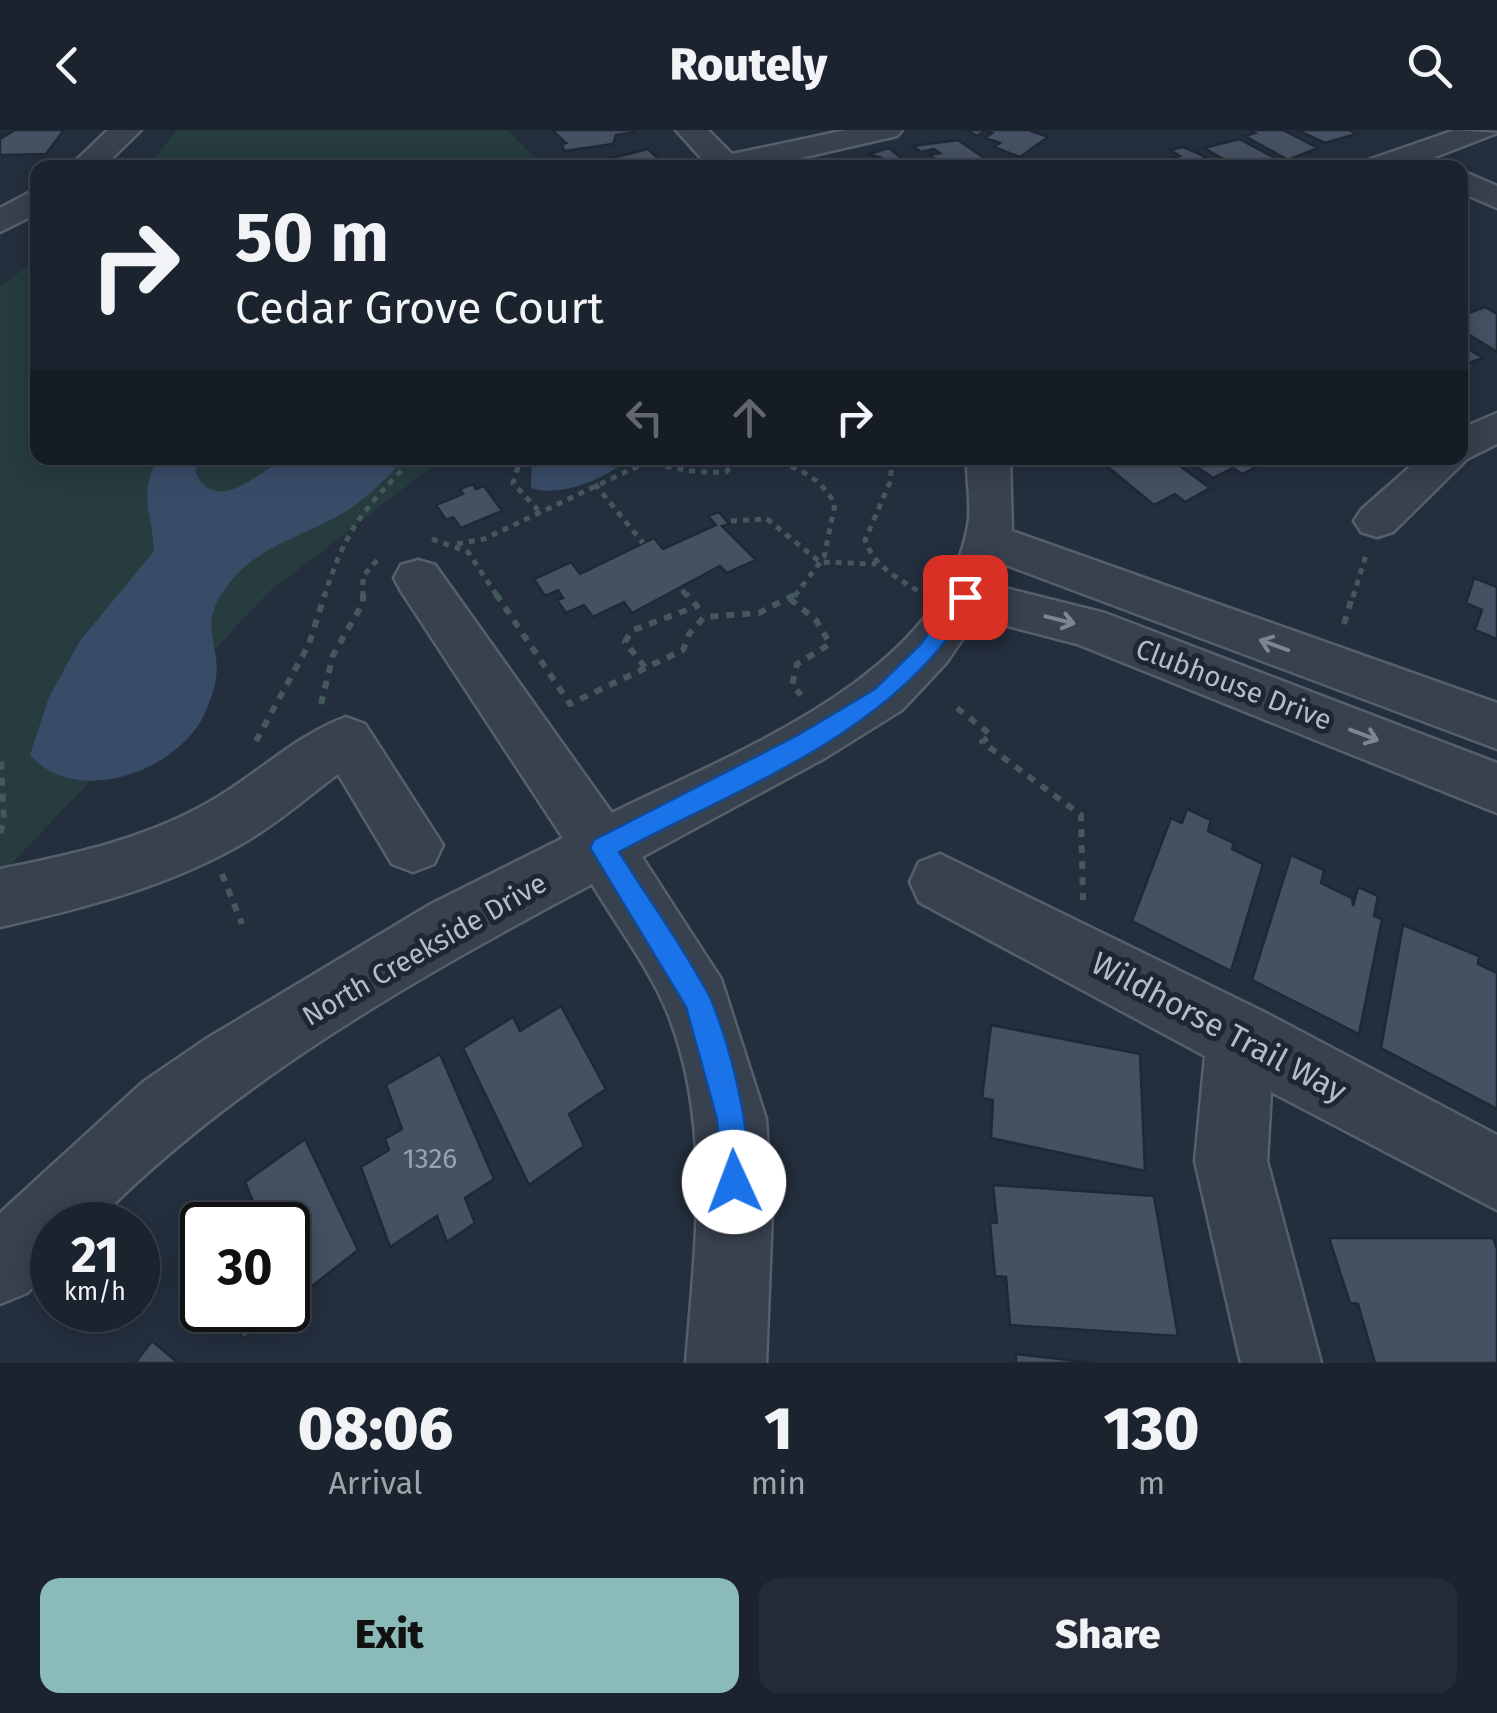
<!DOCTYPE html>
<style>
body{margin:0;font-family:"Fira Sans",sans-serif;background:#242b36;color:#f1f3f6;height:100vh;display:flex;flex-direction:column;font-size:38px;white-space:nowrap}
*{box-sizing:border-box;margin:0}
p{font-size:32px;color:#a0a4aa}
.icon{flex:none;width:55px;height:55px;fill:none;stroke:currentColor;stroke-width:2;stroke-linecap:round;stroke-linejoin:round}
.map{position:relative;height:1233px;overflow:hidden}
.side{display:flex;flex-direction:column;background:#1b232e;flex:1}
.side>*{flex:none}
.guide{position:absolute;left:30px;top:30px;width:1438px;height:305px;border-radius:20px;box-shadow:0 5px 25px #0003,0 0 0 2px #39404a;background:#1b232e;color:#f1f3f6;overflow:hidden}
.speed{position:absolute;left:30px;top:1072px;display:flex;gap:20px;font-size:50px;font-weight:700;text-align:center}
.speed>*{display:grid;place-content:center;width:130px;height:130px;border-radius:50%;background:#1b232e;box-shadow:0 5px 25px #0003,0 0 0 2px #39404a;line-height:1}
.speed small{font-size:25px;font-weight:400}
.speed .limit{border:5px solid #111;border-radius:15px;background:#fff;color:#111}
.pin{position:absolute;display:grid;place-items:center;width:85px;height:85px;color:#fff;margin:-42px;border-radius:20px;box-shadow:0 5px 15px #0006}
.me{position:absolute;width:110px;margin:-55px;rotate:358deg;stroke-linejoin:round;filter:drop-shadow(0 0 8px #0008)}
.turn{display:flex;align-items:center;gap:35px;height:210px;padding:0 40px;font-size:45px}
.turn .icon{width:130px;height:130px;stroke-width:2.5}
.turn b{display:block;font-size:70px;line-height:85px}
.lanes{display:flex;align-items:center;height:95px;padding:0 40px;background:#0003;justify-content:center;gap:50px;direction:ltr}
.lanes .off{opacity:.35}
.eta{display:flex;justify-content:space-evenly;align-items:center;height:170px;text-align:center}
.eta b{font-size:60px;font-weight:800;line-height:70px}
.cta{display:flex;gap:20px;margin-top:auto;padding:20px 40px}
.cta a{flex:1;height:115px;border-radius:20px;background:#8bbbb9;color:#111;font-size:40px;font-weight:800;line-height:115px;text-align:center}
.cta a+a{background:#242b36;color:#f1f3f6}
header{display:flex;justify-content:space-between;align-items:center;height:130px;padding:0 40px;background:#1b232e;font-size:45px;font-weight:800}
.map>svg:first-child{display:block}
.green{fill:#263c3f}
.water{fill:#394c67}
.building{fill:#455162;stroke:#1f2835;stroke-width:2.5}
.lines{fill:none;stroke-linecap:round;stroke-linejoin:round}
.minor-casing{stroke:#565f6c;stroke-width:5}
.path-far1{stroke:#44595c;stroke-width:5;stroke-dasharray:6 6;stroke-linecap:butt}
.path{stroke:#44595c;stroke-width:6;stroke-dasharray:8 8;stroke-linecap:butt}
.minor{fill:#38414e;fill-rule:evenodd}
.oneway{stroke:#7c8592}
.route{fill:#1a73e8;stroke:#114b97;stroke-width:2.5}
.labels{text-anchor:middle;stroke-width:10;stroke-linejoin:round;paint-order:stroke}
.street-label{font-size:28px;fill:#b4bcc9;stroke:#1d2633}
.near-number-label{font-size:28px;fill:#98a1af}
.near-street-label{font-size:32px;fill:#b4bcc9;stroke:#1d2633}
</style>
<header><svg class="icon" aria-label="back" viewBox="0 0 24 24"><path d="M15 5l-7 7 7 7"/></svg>Routely<svg class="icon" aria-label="search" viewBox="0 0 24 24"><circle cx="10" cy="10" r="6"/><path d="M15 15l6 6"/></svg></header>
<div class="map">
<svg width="1497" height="1233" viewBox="0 0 1497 1233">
<rect width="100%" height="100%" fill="#242f3e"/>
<!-- green -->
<path class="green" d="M177,0H507L544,37H147Z
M37,128L38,328H443L269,462L0,746V157Z"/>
<!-- water -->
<path class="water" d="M157,328H203L195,341C217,391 264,335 288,328C309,321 379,327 405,328C385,350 364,372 336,387C298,408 255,418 228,455C196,496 221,511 216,549C214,561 209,574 204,585C176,643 75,677 30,625L49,567L80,511L154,421C152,379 138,370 157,328Z
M532,328H628C608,349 558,368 531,358Z"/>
<!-- building -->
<path class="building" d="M15,0H64L46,24L0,25V9Z
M552,0H634L635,2L616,5L613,14L564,21L562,14L566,13Z
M967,0H1029L1048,7L1020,27L994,17L1000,13L985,8L992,3L985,1L977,6Z
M1249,0H1283L1318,18L1288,30L1245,6L1255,3Z
M1297,0H1349L1356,4L1325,13Z
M1239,9L1277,29L1239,38L1204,18Z
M958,10L993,34L934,38L931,35L940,33L930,25L940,23L934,19L921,22L913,16Z
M1183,17L1195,22L1225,38H1170L1161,32L1180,26L1170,20Z
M889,18L914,38H849L847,36L870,30L878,37L885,35L882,28L869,24Z
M648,19L660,30L642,38L577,37Z
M1485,177L1497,184V222L1460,199V186Z
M1460,214L1483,228L1460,236Z
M1097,328H1169L1210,358L1185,372L1175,364L1154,375Z
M1184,328H1263L1268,331L1242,344L1233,338L1213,348Z
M473,354L476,359L484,356L502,381L461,398L453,387L446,390L436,375L463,364L460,359Z
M719,382L729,394L722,396L756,430L727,443L720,436L632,483L624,472L593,487L584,475L566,483L557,470L563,468L558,460L545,466L534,449L571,432L580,444L654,408L663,419L716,395L708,386Z
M1474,448L1497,457V509L1475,500L1482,480L1466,473Z
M1187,679L1211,690L1208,701L1234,713L1232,719L1263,734L1231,841L1132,791L1171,688L1182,693Z
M1291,725L1324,740L1321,753L1352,768L1353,776L1358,757L1378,766L1374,786L1382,789L1359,904L1252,850Z
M1403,795L1479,826L1478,834L1497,843V979L1381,918Z
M561,876L606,959L569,984L584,1016L529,1055L463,918L513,887L520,901Z
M991,895L1140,924L1145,1041L991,1008L993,970L982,968Z
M440,924L494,1049L465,1068L475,1093L447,1112L437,1086L390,1117L361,1037L389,1020L385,1009L402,999L386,955Z
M305,1009L358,1120L288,1175V1095H215L252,1069L245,1052Z
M993,1055L1154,1066L1178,1206L1010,1195L1006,1147L995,1146L990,1092L997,1093Z
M1329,1108H1493L1497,1119V1233H1375L1358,1174L1350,1173Z
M232,1180H281L243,1209Z
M152,1211L178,1233H135Z
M1016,1224L1094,1233H1016Z"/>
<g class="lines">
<defs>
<path id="minor" d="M108,0H141L102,38H68Z
M676,0H708L732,24L846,0H902L897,6L757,38H710Z
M1455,0L1497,3L1407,38H1361L1365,31Z
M1460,40L1497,56V78L1460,62Z
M38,58V83L0,102V78Z
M1497,283V314L1467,329L1393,402L1377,407L1361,402L1354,391L1361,380L1420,328H1460V299Z
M967,328H1010L1012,401L1497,573V619L1001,433L993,455L1105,483L1497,633V683L1077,514L977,488L946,533L902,580L825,628L642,727L721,849L766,989L772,1083L766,1233H686C695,1117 712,997 669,886C651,840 617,796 592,754C416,848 233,951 93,1095H52V1137L27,1163L0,1174V1083L143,952L206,909L431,774L563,708L401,461L394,448L401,435L418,430L435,435L612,683C733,623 941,546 968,396C972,375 966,349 967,328Z
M346,587L365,594L443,715L434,734L413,742L392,734L338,644C307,667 278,693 245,712C170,756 84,778 0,797V739C70,725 141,710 204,675C253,649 293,606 346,587Z
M940,724L1264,882L1497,1005V1080L1271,962L1267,1031L1321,1233H1241L1195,1031L1205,926L919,772L910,752L919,732Z"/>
</defs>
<!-- minor casing -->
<use href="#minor" class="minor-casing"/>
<!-- path-far1 -->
<path class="path-far1" d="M510,328L518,337L513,353L538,380
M756,328C790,334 817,342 835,374L824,427L794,467
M891,328V350L865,410C874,436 896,447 918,461
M595,354L643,413
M731,391L767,389L820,432L876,434
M432,409L468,422L498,467
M457,414L484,409L651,330C676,341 699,343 726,342L739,328
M682,460L688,467
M324,467C347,396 363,381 413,328
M363,467V446L379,428
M1353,467L1366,425"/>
<!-- path -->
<path class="path" d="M496,464L570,574L683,520L689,504L704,487L759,483L796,464
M790,469L816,490L830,514L797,534L792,555L801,565
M1344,494L1353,464
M645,537L625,512L631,501L697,476L686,464
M321,574L333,525L363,473V464
M957,578L991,605L982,612L1081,685L1083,770
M256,611L309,514L325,464
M0,703L4,691L1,631
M222,744L242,794"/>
<!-- minor -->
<use href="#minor" class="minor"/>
</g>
<!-- one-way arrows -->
<defs><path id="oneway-shaft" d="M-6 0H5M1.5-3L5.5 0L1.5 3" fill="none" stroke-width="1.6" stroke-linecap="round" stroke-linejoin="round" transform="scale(2.5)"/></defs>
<g class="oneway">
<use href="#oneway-shaft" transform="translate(1060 490) rotate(14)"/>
<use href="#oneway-shaft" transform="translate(1274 515) rotate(-160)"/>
<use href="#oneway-shaft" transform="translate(1364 605) rotate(21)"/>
</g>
<!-- route -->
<path class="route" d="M965,459L972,461C976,473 965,483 958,494C880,608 737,659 619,722C648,768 680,812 706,860C726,895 760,1025 744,1062L734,1067L723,1062L717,989L686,877L590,718L594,710L798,605L875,559L921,514L958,461Z"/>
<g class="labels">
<!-- street labels -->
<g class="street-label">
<text transform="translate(1234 554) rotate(21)" y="10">Clubhouse Drive</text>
<text transform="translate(424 819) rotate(-30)" y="10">North Creekside Drive</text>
</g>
<!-- near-number labels -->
<g class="near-number-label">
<text x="430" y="1038">1326</text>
</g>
<!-- near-street labels -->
<g class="near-street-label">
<text transform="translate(1219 897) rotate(28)" y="11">Wildhorse Trail Way</text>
</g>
</g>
</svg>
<div class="speed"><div>21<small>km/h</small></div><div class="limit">30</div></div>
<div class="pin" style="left:965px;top:467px;background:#d93025"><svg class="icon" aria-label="arrive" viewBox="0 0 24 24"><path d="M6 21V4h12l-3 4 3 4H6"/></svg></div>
<svg class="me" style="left:734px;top:1052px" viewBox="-20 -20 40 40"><circle r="19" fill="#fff"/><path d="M0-13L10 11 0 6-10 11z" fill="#1a73e8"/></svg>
<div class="guide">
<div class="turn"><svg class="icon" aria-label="right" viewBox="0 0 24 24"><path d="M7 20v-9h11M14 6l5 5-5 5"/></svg><div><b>50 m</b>Cedar Grove Court</div></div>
<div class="lanes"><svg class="icon off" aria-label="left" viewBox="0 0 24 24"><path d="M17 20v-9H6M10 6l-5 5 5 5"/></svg><svg class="icon off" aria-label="ahead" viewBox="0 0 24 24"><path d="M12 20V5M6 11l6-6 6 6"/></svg><svg class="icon" aria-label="right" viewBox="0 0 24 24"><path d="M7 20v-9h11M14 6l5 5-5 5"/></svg></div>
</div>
</div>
<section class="side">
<div class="eta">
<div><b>08:06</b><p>Arrival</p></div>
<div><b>1</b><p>min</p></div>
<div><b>130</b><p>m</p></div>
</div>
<div class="cta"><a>Exit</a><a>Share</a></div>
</section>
